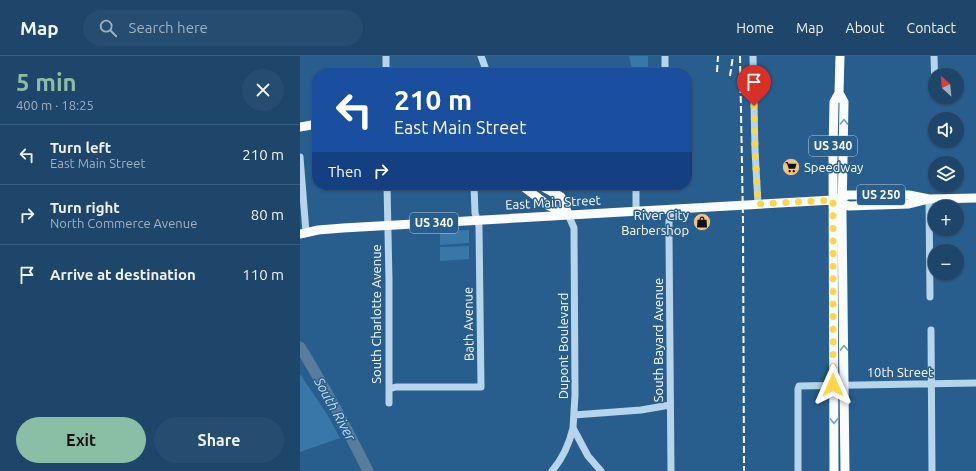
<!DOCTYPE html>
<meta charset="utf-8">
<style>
body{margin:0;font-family:Ubuntu,sans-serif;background:#254d70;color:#f1f3f6;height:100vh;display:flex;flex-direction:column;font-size:15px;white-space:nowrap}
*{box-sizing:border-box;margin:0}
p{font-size:13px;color:#a0b1c1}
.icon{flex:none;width:22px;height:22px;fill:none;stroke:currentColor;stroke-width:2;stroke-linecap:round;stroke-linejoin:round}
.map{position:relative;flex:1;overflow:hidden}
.panel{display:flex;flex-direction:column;background:#1d466a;width:300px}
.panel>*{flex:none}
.hud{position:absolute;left:12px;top:12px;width:380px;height:122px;border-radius:16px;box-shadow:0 1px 3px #0004,0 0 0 1px #3b5e7e;background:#1a4fa0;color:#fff;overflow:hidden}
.needle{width:26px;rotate:333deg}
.buttons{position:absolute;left:628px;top:12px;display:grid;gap:8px}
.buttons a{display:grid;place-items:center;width:36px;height:36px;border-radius:50%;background:#1d466a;box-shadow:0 1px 3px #0004,0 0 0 1px #3b5e7e;font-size:20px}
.pin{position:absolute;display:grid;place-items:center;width:34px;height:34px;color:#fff;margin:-41px -17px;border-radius:50% 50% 50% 0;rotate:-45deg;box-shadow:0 0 4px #0007}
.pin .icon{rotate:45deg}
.me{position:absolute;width:44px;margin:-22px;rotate:0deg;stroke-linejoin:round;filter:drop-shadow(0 0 3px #0008)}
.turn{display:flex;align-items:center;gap:14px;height:84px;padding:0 16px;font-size:18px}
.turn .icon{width:52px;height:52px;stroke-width:2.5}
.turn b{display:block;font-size:28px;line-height:34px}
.then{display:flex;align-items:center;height:38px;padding:0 16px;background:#0003;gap:8px;font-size:15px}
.round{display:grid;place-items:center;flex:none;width:42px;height:42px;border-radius:21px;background:#254d70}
.overview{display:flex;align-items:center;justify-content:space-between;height:68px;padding:0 16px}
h1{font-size:24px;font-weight:700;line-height:30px;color:#8abfa5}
.primary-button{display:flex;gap:8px;margin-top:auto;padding:8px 16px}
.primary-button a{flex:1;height:46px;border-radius:24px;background:#8abfa5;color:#111;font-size:16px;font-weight:700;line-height:46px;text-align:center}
.primary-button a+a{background:#254d70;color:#f1f3f6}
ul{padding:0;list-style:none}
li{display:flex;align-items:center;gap:12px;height:60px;padding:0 16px;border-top:1px solid #3b5e7e}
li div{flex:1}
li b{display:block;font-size:15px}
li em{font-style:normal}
header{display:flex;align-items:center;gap:24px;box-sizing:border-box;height:56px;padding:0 20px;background:#1d466a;border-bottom:1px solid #3b5e7e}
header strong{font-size:19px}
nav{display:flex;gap:22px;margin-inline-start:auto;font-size:14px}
.search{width:280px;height:36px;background:#254d70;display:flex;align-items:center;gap:10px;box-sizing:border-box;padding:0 14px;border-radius:22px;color:#a0b1c1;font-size:15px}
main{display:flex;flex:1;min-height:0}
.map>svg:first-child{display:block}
.green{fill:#3877a7}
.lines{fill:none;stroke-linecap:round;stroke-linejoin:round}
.river{stroke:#587d9c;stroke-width:11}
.minor{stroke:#b6d4ea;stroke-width:7}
.major{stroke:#fafcff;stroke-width:9}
.rail{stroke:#fff;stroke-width:2;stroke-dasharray:7 3;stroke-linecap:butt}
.oneway{stroke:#7b9dbb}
.route{stroke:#ffd54a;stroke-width:7;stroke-dasharray:0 12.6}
.labels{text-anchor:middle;stroke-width:3;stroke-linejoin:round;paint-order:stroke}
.shield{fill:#275e8d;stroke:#becfdd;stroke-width:1}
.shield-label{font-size:12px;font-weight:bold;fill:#fff}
.poi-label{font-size:13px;fill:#fff;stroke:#275e8d;text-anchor:start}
.street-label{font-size:13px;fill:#fff;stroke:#275e8d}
.water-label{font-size:14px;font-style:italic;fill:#c2ddf1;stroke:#275e8d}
</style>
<header>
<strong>Map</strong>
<div class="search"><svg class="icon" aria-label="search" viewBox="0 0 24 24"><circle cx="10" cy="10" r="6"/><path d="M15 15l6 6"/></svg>Search here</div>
<nav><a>Home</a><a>Map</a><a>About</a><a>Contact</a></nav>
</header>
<main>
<section class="panel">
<div class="overview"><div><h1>5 min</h1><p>400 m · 18:25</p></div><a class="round"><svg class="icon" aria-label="close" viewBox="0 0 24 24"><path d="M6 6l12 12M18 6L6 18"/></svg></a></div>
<ul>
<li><svg class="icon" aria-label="left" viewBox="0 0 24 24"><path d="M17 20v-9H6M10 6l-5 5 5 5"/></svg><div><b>Turn left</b><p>East Main Street</p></div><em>210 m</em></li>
<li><svg class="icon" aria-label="right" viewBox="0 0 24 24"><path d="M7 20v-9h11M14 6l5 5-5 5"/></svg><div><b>Turn right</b><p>North Commerce Avenue</p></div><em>80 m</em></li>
<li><svg class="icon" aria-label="arrive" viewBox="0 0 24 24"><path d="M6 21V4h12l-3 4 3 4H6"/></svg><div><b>Arrive at destination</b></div><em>110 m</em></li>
</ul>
<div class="primary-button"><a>Exit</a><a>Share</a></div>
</section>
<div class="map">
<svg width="676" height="415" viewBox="0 0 676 415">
<rect width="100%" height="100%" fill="#275e8d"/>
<!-- green -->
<path class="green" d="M329,0H348V13H332Z
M169,174V187L140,189V175Z
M169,190V203L140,205V191Z
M0,318L27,358L40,382L0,396Z"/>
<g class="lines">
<!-- river -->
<path class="river" d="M0,291C25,331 47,373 68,415"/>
<!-- minor -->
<path class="minor" d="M86,0V17
M181,0L185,11V17
M453,0L455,94L458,148
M634,0L635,34
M365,17V0
M0,101L6,176
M87,129L89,224V347
M629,143L630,241
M336,155V135L338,129
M268,158L274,172L275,339L273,372L288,400L301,415
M631,274L632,415
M89,333L96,331H181L179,170L175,157L174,129
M274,359L341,354L370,349
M252,415C263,402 269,389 273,372
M371,415L369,180V165L372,154
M498,415V333L499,330L676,327"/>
<!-- major -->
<path class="major" d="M539,37L544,46L542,159L545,415
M0,71L17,68
M221,129L249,150L265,157
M240,129L261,141L268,158
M538,146L549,150L609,148L629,143L676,142
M0,178L18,174L43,172L533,144L548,139H609L629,143
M534,415L533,95L534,46L539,37L540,0"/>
<!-- rail -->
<path class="rail" d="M440,0L443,166L444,415
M417,16L418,0
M430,20L433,0"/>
</g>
<!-- one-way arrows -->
<defs><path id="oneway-chevron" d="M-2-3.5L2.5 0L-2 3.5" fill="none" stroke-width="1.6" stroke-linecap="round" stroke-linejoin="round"/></defs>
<g class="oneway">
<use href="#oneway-chevron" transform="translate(544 66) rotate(-89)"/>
<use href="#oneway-chevron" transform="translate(544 292) rotate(-91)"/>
<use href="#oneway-chevron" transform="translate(534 365) rotate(89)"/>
</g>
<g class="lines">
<!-- route -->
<path class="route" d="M454,50L455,94L458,148L533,144V329"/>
</g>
<!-- icons -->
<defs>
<symbol id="supermarket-disc" viewBox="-11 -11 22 22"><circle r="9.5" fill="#f3c37c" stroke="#275e8d"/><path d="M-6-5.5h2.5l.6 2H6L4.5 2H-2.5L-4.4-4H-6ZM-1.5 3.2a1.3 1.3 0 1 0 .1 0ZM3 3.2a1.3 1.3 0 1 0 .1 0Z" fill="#111"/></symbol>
<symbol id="shop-disc" viewBox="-11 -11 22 22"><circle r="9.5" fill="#f3c37c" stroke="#275e8d"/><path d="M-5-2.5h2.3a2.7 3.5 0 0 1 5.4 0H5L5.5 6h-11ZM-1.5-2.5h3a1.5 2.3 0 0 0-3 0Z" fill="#111"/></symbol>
</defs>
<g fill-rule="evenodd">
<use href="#supermarket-disc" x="481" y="101" width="20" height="20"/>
<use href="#shop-disc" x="392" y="156" width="20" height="20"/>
</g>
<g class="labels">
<!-- shield labels -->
<g class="shield">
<rect x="509" y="80" width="48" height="20" rx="3"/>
<rect x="557" y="129" width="48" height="20" rx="3"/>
<rect x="110" y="157" width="48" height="20" rx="3"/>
</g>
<g class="shield-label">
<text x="533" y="94">US 340</text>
<text x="581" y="143">US 250</text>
<text x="134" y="171">US 340</text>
</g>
<!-- poi labels -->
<g class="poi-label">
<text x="504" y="116">Speedway</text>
<text x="389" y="164" text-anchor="end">River City<tspan x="389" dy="15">Barbershop</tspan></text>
</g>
<!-- street labels -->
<g class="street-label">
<text transform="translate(253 146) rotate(-3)" y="5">East Main Street</text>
<text transform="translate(76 258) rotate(-90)" y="5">South Charlotte Avenue</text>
<text transform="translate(168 268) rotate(-91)" y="5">Bath Avenue</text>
<text transform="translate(358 284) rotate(-90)" y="5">South Bayard Avenue</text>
<text transform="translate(263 290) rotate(-90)" y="5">Dupont Boulevard</text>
<text x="600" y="321">10th Street</text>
</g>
<!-- water labels -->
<g class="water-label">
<text transform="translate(35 353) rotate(61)" y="5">South River</text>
</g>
</g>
</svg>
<div class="buttons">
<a><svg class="needle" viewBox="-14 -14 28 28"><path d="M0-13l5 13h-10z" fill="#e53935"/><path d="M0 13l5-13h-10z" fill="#a0b1c1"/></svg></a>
<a><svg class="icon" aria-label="sound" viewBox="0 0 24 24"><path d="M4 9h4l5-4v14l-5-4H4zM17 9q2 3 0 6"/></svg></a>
<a><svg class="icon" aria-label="layers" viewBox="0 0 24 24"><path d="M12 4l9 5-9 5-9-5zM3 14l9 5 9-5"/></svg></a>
<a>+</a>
<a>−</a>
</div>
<div class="pin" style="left:454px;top:50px;background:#d93025"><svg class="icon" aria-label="arrive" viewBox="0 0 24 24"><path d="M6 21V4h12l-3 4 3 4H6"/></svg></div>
<svg class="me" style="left:533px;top:329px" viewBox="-20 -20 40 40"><path d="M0-17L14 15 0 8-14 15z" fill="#ffd54a" stroke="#fff" stroke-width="4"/></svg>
<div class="hud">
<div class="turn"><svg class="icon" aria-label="left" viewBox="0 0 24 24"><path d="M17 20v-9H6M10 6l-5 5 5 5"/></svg><div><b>210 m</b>East Main Street</div></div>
<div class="then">Then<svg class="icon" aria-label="right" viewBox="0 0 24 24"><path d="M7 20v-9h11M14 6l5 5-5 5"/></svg></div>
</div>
</div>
</main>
